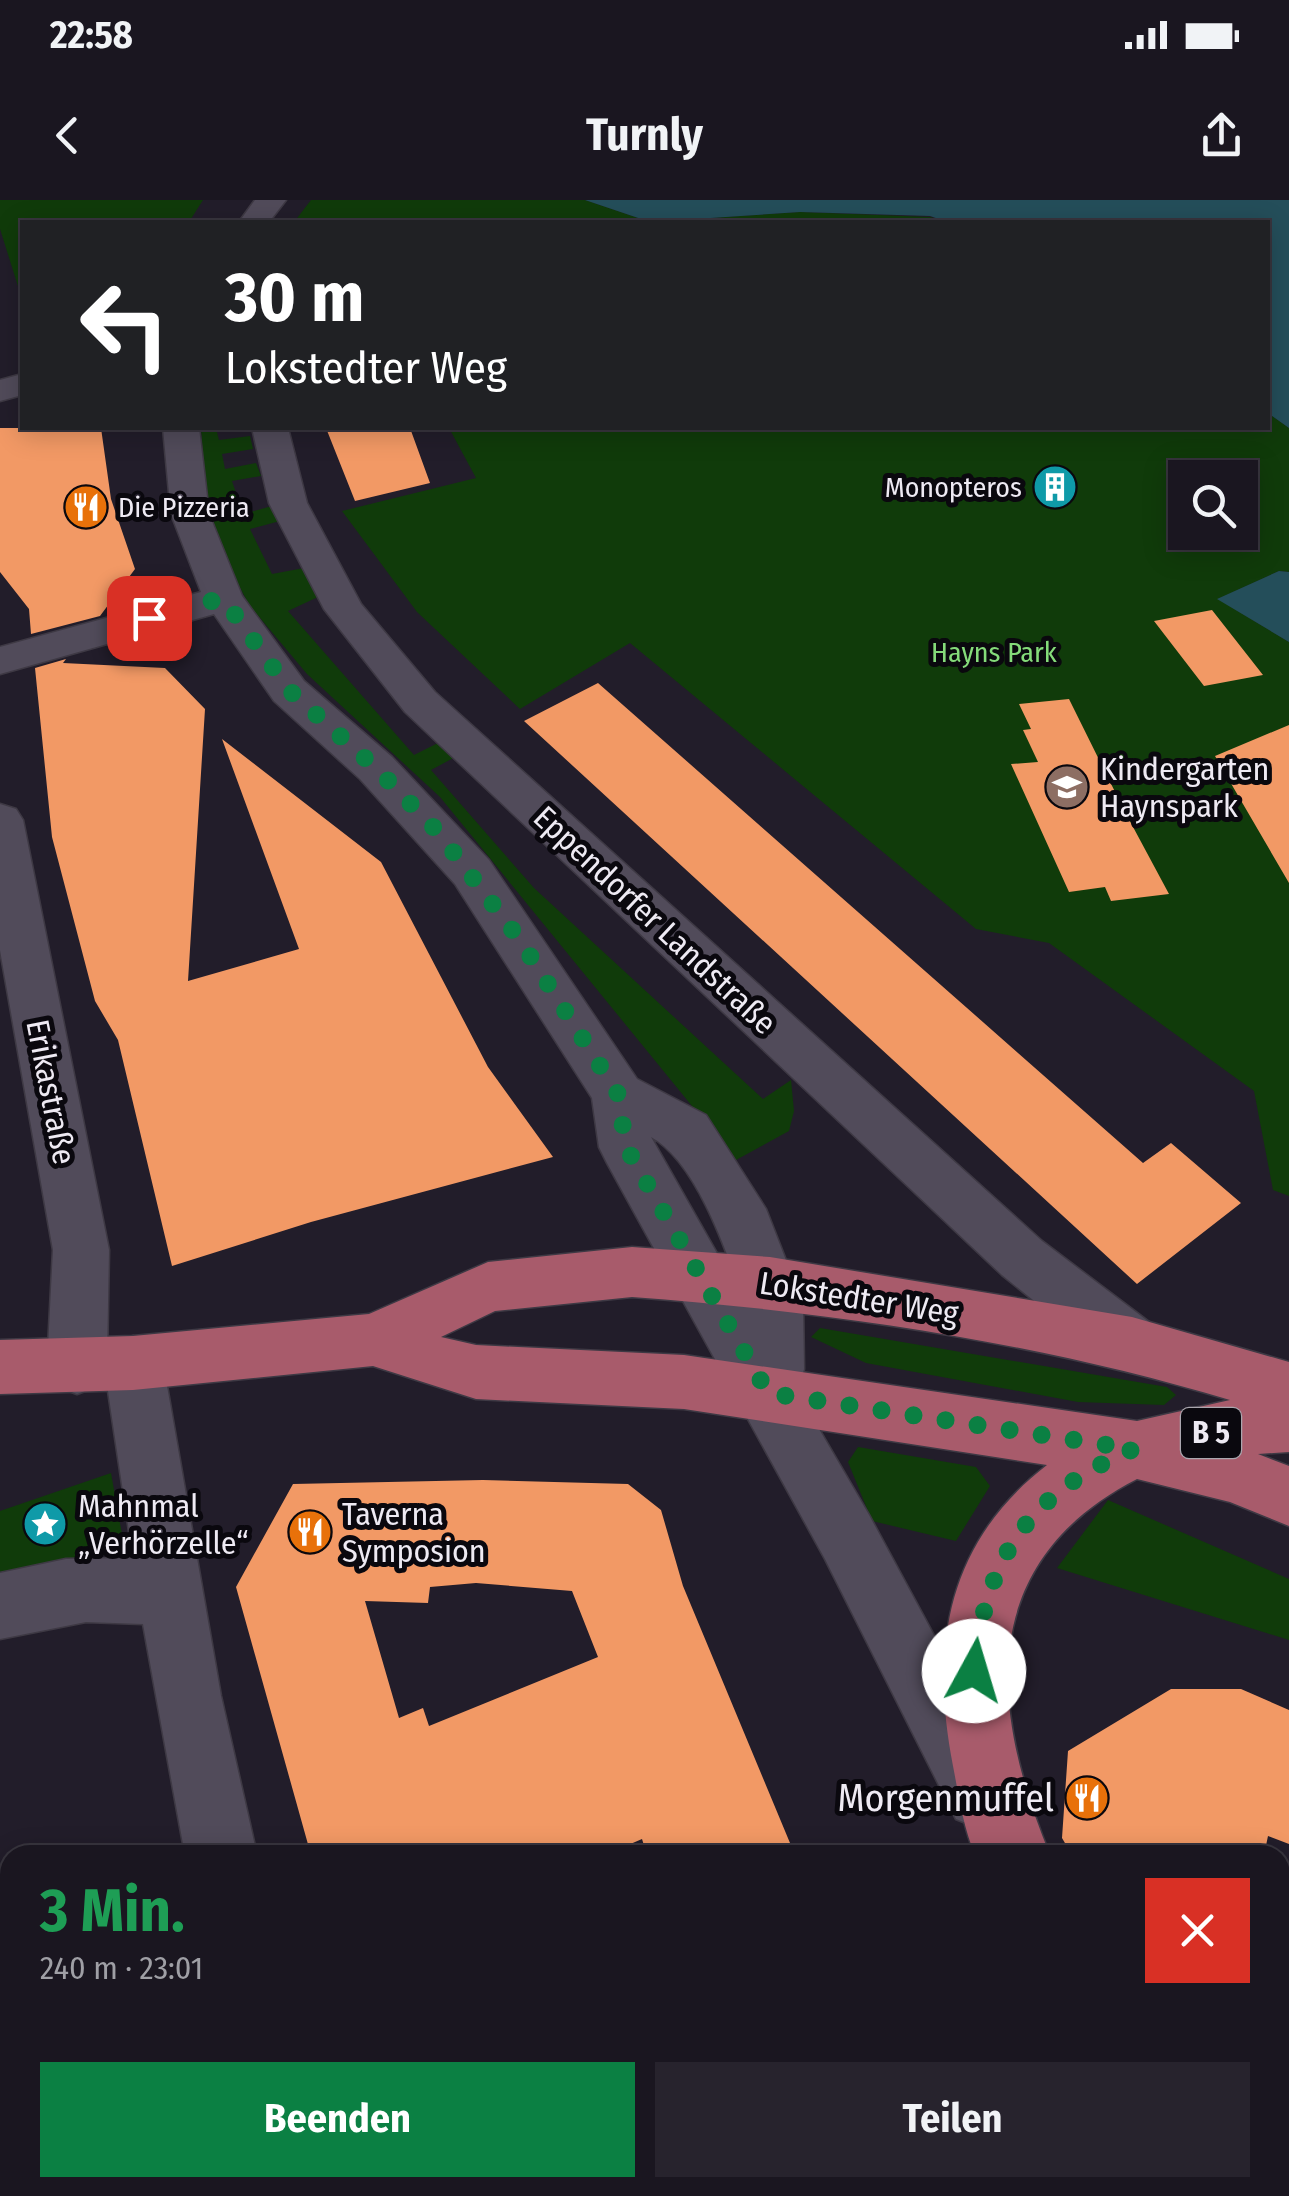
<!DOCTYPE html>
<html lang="de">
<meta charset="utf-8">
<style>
body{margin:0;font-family:"Fira Sans Condensed",sans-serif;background:#27232d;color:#f1f3f6;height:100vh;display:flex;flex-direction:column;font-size:38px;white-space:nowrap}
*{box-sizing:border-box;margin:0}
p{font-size:32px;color:#9f9fa5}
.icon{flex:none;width:55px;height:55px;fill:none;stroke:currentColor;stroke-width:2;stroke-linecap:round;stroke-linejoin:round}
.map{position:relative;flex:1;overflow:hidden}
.panel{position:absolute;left:0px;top:1645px;width:1290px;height:352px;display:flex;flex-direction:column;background:#1a1620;border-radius:30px 30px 0 0;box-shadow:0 5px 25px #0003,0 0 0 2px #38353e}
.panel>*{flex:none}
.guide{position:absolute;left:20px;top:20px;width:1250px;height:210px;border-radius:0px;box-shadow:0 5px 25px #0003,0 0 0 2px #38353e;background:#202124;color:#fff;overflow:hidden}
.fabs{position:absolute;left:1168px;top:260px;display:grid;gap:20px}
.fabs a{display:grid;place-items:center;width:90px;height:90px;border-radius:0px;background:#1a1620;box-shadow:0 5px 25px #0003,0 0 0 2px #38353e;font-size:50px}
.pin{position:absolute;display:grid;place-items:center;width:85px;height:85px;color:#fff;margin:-42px;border-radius:20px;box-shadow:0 5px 15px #0006}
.me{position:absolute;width:110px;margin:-55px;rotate:6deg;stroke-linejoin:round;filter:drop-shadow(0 0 8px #0008)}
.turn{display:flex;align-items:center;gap:35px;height:210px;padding:0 40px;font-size:45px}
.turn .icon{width:130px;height:130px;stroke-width:2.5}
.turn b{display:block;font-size:70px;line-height:85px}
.round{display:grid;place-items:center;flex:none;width:105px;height:105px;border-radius:0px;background:#27232d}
.head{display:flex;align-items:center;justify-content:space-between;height:170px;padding:0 40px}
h1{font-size:60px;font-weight:700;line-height:75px;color:#1e9e55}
.cta{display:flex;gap:20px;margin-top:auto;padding:20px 40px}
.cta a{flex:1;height:115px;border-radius:0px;background:#0b8043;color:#fff;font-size:40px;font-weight:700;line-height:115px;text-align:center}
.cta a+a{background:#27232d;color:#f1f3f6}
.status{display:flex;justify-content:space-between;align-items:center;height:70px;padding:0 50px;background:#1a1620;direction:ltr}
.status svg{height:28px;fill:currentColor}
header{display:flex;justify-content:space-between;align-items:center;height:130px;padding:0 40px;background:#1a1620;font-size:45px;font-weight:700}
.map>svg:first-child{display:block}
.green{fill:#103b0a;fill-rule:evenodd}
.water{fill:#244e5a}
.building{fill:#f29965;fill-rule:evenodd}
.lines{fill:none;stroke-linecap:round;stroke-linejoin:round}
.minor-casing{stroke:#3e3944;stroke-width:3}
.major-casing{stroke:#3e3944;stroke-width:3}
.minor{fill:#514b5a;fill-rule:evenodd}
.major{fill:#a85b6b;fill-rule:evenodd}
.route{stroke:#0b8043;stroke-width:18;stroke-dasharray:0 32.4}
.labels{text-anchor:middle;stroke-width:10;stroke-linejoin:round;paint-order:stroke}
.far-poi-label{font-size:28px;fill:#eeeaf3;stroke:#0a080e;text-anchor:end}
.far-park-label{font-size:28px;fill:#85db7a;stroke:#0a080e}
.shield{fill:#0a080e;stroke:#aaa6ae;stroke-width:2.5}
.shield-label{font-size:30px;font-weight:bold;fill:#eeeaf3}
.poi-label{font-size:32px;fill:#eeeaf3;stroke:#0a080e;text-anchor:start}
.street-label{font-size:32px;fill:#eeeaf3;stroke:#0a080e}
.near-poi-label{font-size:38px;fill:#eeeaf3;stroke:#0a080e;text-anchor:end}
</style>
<div class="status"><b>22:58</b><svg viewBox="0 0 49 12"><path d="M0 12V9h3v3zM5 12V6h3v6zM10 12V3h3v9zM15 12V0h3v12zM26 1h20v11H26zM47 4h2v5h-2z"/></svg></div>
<header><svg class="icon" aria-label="back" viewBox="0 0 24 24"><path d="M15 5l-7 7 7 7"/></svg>Turnly<svg class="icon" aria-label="share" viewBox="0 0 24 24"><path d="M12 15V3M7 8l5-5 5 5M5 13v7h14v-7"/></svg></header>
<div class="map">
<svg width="1289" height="1996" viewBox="0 0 1289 1996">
<rect width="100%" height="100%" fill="#221d2a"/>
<!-- green -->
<path class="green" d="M0,0H203L189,22H22V99L0,29Z
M311,0H585L650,22L469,18L461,22H294Z
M800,12L930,17L947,22H650Z
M1268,213L1289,228V372L1279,371L1218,399L1289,442V996L1273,990L1254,891L1049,743L976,729L630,443L520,509L417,412L342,311L476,278L449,228H1268ZM1185,278H1240V332H1185Z
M201,228H216L219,240L250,236L253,249L222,254L225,269L256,263L261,276L232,281L243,314L272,306L280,321L250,329L272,374L304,368L320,396L288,411L414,555L444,540L459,555L431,570L534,688L763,899L791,880L794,911L789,931L736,960L440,597L307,474L250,406L228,366L206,298Z
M820,1128L1167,1187L1176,1195L1164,1205L1078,1202L866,1163L811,1137Z
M858,1247L976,1267L990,1286L956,1341L872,1321L848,1262Z
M111,1273L125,1351L64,1362L0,1383V1311Z
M1108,1300L1289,1379V1440L1057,1368Z"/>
<!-- water -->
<path class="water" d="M585,0H1289V228L1268,213V22H947L930,16L800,12L650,22Z
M1279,371L1289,372V442L1217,399Z"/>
<!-- building -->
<path class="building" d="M0,228H101L111,299L135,369L100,416L31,434L29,409L0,372Z
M326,228H410L430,283L355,301Z
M1212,410L1263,475L1204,486L1154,421Z
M66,459L63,463L165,468L205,509L188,781L299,749L222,539L381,662L488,867L553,957L311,1022L172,1066L118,840L95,801L52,637L35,468Z
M598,483L1143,963L1171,943L1241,1003L1137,1084L524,521Z
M1069,499L1125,612L1169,694L1111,701L1105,687L1069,692L1011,564L1038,562L1023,530L1031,529L1019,504Z
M1289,525V683L1215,556Z
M483,1280L628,1284L661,1310L683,1386L795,1655H647L642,1639L605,1655H311L236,1387L293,1284ZM476,1383L572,1391L598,1457L429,1526L423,1508L399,1518L365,1401L428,1403L430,1387Z
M1171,1489H1241L1289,1510V1644L1268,1636L1264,1655H1072L1062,1638L1068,1551Z"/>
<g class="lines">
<defs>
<path id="minor" d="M255,0H286L269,22H239Z
M22,174V195L0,201V180Z
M163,228H199L209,314L242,396L304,481L392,557L489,660L637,879L706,915L766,1009L803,1104L804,1169L798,1193L869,1315L1006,1569L1016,1594L1006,1619L981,1629L956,1619L825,1359L607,963L599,947L592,898L455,684L360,579L274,501L214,414L0,474V447L201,392L171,314ZM651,937C697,962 727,1053 744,1101Z
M252,228H288L307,303L361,404L435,492L1042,1041L1153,1125L1161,1144L1153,1163L1132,1171L1111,1163L1002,1075L405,512L324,409L269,303Z
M0,604L16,609L23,620L109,1050L107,1156L112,1144L133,1136L154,1144L163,1163L221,1496L257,1655H185L143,1424L86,1422L0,1439V1373L66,1359L133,1358L105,1171L98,1186L77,1194L56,1186L47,1167L53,1050L0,750Z
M279,1988H359L362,1996H282Z"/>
<path id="major" d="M632,1047L770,1057L1132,1117L1289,1162V1252L1258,1254L1289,1266V1326L1230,1302L1137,1279C976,1362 989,1507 1050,1655H975C963,1626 959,1597 953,1566C930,1448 946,1343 1047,1265L684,1209L476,1199L373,1166L133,1190L0,1194V1140L133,1136L369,1114L488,1062ZM632,1097C833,1112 1037,1142 1230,1200L1137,1221L684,1155L476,1145L441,1137L495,1111Z
M1160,1988H1241L1245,1996H1164Z"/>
</defs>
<!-- minor casing -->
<use href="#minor" class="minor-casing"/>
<!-- major casing -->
<use href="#major" class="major-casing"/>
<!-- minor -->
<use href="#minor" class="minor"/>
<!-- major -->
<use href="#major" class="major"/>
</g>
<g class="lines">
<!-- route -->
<path class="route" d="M149,418L223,398L290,491L376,568L438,632L520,740L618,894L626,947L768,1193L1134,1249C1028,1293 985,1359 974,1471"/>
</g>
<!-- icons -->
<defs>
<symbol id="building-disc" viewBox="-11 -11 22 22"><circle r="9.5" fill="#0f9aa8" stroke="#0a080e"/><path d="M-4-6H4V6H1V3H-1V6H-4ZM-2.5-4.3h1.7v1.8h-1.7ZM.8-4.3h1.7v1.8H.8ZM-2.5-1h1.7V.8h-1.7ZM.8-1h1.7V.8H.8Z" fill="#fff"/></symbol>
<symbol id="restaurant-disc" viewBox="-11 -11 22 22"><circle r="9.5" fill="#e8710a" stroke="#0a080e"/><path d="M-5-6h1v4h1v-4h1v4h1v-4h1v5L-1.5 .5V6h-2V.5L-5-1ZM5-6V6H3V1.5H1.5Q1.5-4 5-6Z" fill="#fff"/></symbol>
<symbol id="school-disc" viewBox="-11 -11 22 22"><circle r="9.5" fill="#8d6e63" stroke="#0a080e"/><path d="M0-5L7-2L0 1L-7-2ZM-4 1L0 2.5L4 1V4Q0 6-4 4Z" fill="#fff"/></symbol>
<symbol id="sight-disc" viewBox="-11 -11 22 22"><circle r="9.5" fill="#0f9aa8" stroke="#0a080e"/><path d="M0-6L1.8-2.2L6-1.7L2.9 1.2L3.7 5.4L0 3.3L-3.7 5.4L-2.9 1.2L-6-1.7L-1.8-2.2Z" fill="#fff"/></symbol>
</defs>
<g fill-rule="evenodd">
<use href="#building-disc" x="1030" y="262" width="50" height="50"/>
<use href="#restaurant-disc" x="61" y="282" width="50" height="50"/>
<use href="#school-disc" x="1042" y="562" width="50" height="50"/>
<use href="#sight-disc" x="20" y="1299" width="50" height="50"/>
<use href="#restaurant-disc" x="285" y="1307" width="50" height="50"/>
<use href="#restaurant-disc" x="1062" y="1573" width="50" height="50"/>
</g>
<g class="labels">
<!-- far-poi labels -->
<g class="far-poi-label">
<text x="1022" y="297">Monopteros</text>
<text x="118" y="317" text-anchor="start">Die Pizzeria</text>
</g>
<!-- far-park labels -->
<g class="far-park-label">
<text x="994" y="462">Hayns Park</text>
</g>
<!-- shield labels -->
<rect class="shield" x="1181" y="1208" width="60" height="50" rx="8"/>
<g class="shield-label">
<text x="1211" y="1243">B 5</text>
</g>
<!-- poi labels -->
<g class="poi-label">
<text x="1100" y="580">Kindergarten<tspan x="1100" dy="37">Haynspark</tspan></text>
<text x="78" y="1317">Mahnmal<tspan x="78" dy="37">„Verhörzelle“</tspan></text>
<text x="342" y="1325">Taverna<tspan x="342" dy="37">Symposion</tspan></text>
</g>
<!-- street labels -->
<g class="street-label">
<text transform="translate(655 720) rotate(43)" y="11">Eppendorfer Landstraße</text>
<text transform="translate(51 892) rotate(79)" y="11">Erikastraße</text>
<text transform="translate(859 1098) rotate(9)" y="11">Lokstedter Weg</text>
</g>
<!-- near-poi labels -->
<g class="near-poi-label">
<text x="1054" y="1611">Morgenmuffel</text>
</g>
</g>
</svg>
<div class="fabs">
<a><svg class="icon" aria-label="search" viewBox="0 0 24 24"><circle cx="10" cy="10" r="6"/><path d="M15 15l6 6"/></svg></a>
</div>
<div class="pin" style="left:149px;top:418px;background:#d93025"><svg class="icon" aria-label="arrive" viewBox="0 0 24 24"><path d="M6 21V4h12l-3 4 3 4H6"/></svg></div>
<svg class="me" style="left:974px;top:1471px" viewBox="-20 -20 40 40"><circle r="19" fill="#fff"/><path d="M0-13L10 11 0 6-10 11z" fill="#0b8043"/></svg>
<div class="guide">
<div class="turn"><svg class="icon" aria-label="left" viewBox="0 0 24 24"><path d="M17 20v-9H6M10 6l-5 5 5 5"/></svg><div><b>30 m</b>Lokstedter Weg</div></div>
</div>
<section class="panel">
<div class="head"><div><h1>3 Min.</h1><p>240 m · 23:01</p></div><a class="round" style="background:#d93025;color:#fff"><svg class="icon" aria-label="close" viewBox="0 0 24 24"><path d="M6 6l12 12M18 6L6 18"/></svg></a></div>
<div class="cta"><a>Beenden</a><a>Teilen</a></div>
</section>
</div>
